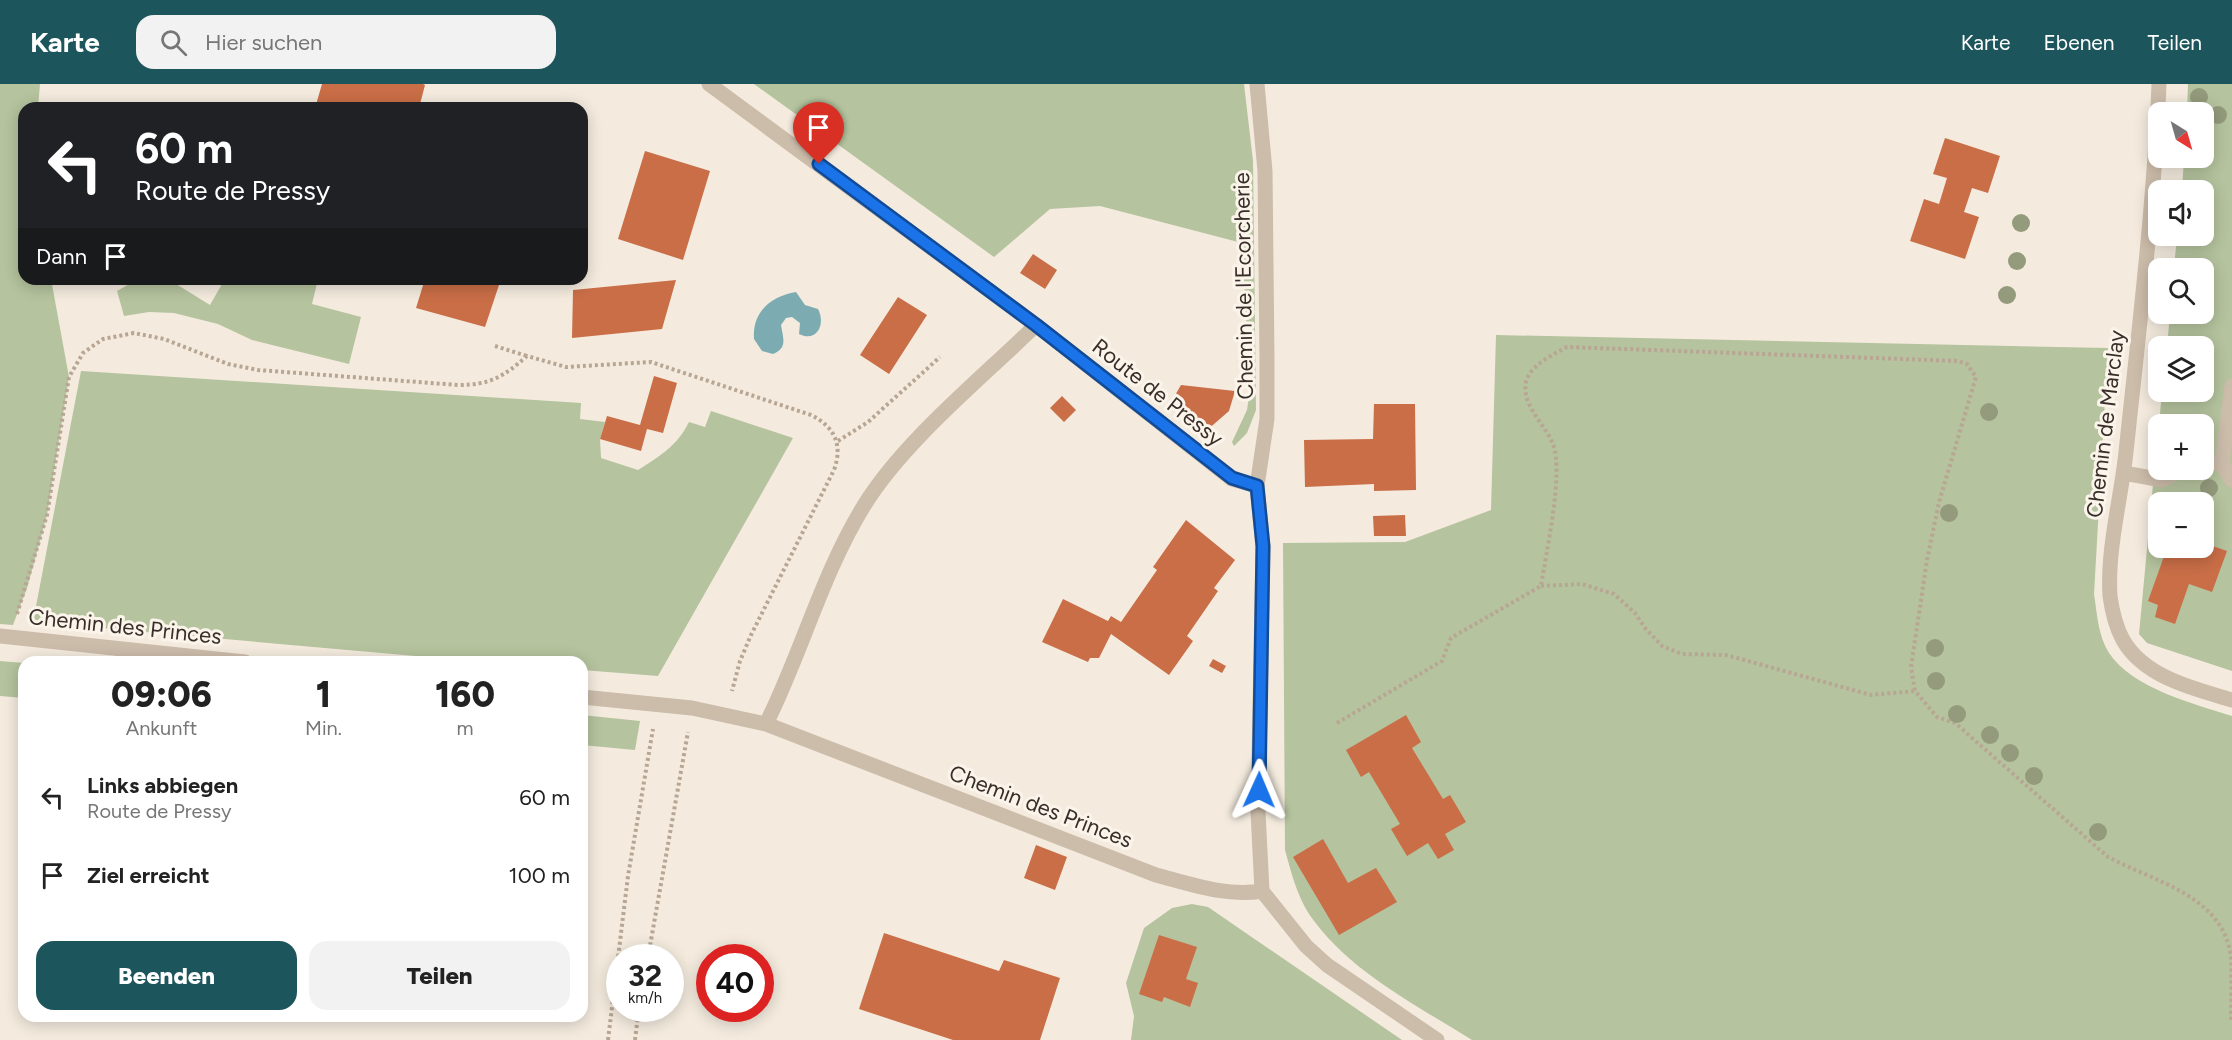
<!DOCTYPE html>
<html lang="de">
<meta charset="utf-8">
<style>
body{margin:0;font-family:Figtree,sans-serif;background:#f2f2f2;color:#222;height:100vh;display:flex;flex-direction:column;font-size:22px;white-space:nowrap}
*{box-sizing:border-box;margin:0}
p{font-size:20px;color:#767676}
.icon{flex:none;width:33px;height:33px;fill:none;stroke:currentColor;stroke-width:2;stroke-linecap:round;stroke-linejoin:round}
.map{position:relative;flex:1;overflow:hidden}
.panel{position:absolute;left:18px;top:572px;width:570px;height:366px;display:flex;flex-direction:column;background:#fff;border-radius:18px;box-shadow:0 3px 15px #0003}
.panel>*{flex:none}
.banner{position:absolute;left:18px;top:18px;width:570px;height:183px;border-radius:18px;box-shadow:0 3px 15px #0003;background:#202124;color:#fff;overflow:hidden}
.needle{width:39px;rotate:143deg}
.fabs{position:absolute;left:2148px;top:18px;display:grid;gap:12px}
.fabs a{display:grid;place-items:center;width:66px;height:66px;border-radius:12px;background:#fff;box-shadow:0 3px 15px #0003;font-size:30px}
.speed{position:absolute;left:606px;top:860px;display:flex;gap:12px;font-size:30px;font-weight:700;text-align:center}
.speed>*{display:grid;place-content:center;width:78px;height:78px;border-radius:50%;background:#fff;box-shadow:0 3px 15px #0003;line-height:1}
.speed small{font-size:15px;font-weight:400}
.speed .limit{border:9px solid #d22;background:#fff;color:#111}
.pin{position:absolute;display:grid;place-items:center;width:51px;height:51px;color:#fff;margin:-62px -26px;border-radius:50% 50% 50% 0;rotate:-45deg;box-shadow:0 0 6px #0007}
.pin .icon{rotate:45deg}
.me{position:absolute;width:66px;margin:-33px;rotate:1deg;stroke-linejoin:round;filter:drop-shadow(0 0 4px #0008)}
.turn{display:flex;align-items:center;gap:21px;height:126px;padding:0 18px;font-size:27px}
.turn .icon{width:78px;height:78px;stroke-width:2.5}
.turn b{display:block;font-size:42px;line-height:51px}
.then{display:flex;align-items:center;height:57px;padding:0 18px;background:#0003;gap:12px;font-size:22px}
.eta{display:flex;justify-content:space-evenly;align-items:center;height:102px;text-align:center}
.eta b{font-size:36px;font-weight:800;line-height:42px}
.primary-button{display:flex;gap:12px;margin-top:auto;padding:12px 18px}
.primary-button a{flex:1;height:69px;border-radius:18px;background:#1d555d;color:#fff;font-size:24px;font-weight:800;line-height:69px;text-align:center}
.primary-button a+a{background:#f2f2f2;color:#222}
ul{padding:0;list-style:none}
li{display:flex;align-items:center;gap:18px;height:78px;padding:0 18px}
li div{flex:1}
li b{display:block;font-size:22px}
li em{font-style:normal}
header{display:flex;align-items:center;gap:36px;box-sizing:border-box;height:84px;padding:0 30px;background:#1d555d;color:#fff}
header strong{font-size:28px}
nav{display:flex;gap:33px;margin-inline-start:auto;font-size:21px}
.search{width:420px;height:54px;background:#f2f2f2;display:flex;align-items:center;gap:15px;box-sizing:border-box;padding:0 21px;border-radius:18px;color:#767676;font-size:22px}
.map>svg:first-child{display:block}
.green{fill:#b5c39e;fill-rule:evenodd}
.water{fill:#7cacb2}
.building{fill:#c96e47}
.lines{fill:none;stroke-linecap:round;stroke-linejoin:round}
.path{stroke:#b8a694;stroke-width:4;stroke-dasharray:3 3;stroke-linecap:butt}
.minor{stroke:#ccbcaa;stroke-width:15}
.tree{fill:#949b7c}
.route-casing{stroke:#114b97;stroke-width:15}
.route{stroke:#1a73e8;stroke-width:10}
.labels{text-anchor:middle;stroke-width:6;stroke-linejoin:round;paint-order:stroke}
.street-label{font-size:22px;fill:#392f29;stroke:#fbf4eb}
</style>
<header>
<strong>Karte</strong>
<div class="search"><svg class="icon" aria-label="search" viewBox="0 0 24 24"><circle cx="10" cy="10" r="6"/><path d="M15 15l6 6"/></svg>Hier suchen</div>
<nav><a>Karte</a><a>Ebenen</a><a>Teilen</a></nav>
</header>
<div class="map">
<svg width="2232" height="956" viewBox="0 0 2232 956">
<rect width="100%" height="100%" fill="#f4ebde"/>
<!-- green -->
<path class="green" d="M0,0H40L38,24H24V195H51L69,293L47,431L27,504L13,541L0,540Z
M754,0H1244L1253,77L1256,326L1247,349L1234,362L1232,358L1247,326L1250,306L1242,159L1100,122L1050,125L994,173Z
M2188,0H2232V587L2147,559L2139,550L2158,347V386H2204V340H2159L2162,308H2204V262H2167L2170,230H2204V184H2174L2177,152H2204V106H2182L2184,74H2204V28H2187ZM2158,418H2204V464H2158Z
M138,195H168L210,221L222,200L221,195H318L312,220L361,233L349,280L252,256L218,240L174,229L149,228L124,232L117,207Z
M1496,251L2108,264L2094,510C2097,529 2098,552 2109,569C2132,604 2194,620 2232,632V956H1472C1415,920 1348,887 1309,830C1297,811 1291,788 1285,766L1283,459L1405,458L1491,426Z
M81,287L581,319L580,335L605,338L600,355L601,374L638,386C660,372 677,362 689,338L705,343L711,327L793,354L658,592L582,586V578L472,577L33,538Z
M0,577L24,579V614L0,612Z
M582,631L640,637L635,666L582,661Z
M1192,820L1208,823L1402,956H1131L1134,932L1126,899L1144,844L1172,824Z"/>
<!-- water -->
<path class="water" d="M796,208L805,221L818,225C826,240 817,259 799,250L800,239L792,233L786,234L781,241C783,254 788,264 773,270L762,267L754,255C752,228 771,212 796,208Z"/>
<!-- building -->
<path class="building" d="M322,0H423L425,1L419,24H315Z
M1945,54L2000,72L1988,109L1972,104L1964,128L1979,133L1965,175L1910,157L1924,115L1939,120L1947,94L1933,90Z
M645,67L710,87L683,176L618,155Z
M1033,170L1057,186L1045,205L1020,189Z
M425,195H501L485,243L416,224Z
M676,196L662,245L572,254L573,206Z
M898,213L927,231L889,290L860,271Z
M654,292L677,299L663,349L647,345L641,367L600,355L607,332L640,341Z
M1181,301L1235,307L1229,327L1206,347L1170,320Z
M1062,312L1076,326L1064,338L1050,324Z
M1374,320H1415L1416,406L1374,407V400L1305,403L1304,356L1373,355Z
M1405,431L1406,452H1374L1373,432Z
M1186,436L1235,476L1214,504L1218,507L1187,552L1193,557L1169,591L1111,550L1099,574H1090L1088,578L1042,558L1063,515L1108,537L1111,532L1121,538L1157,486L1153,483Z
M2204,459L2227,467L2212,508L2189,500L2175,540L2155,533L2158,521L2148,517L2167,464H2204Z
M1213,575L1226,582L1222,589L1209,582Z
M1406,631L1421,658L1412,664L1443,715L1450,711L1466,738L1445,750L1454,766L1438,775L1428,759L1407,772L1391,745L1400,740L1369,688L1361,693L1346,666Z
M1323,755L1348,799L1376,784L1397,818L1339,851L1293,773Z
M1036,761L1067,773L1055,806L1024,794Z
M884,849L999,887L1004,876L1060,894L1040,956H953L859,925Z
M1159,851L1197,863L1186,895L1198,899L1190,923L1164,913L1162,918L1139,910Z"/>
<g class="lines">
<!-- path -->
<path class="path" d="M495,262L527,272
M838,357L868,338L940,273
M1541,502L1582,500L1614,510L1635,529L1645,544L1662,562L1682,570L1726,571L1871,611L1915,607
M17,530L47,431L69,293L83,269L103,255L134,249L164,255L228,280L258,286L458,301C490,301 503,293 527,272L566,283L651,278L811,331C835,343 843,361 834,386L751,551L740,577L732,607
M1337,639L1442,577L1451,554L1541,502C1546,469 1564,389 1553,360C1545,340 1521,321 1526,298C1529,282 1554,270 1567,263L1958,277L1967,280L1976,293L1939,418L1927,476L1911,583L1915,607L1937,633L1955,639L2108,773C2155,798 2222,811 2231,872C2232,893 2231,916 2231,937
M648,873L688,648
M608,956L628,792L653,645
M635,956L639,924"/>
<!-- minor -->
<path class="minor" d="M709,0L1036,241L1232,395L1257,402
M1257,0L1265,87L1267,277V335L1257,402L1263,463L1258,728L1262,807
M2159,0C2154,123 2139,245 2126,368C2121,415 2107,465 2110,512C2112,527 2116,543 2123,556C2144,593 2194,605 2232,616
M2232,302L2222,380L2232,396
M2204,377L2222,380
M2124,389L2162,396L2182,386
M0,552L245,578
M582,613L692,624L766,640L1156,791C1190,800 1226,813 1262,807
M766,640C802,568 822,489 865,420C905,356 982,294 1036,241
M1262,807L1306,862L1327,881L1437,956"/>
</g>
<!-- trees -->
<g class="tree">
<circle cx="2199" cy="13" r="9"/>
<circle cx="2218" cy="31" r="9"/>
<circle cx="2021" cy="139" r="9"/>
<circle cx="2017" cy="177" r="9"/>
<circle cx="2007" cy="211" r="9"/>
<circle cx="1989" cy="328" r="9"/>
<circle cx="2209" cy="404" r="9"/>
<circle cx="1949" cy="429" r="9"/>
<circle cx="1935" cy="564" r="9"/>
<circle cx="1936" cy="597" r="9"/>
<circle cx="1957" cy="630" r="9"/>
<circle cx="1990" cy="651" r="9"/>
<circle cx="2010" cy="669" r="9"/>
<circle cx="2034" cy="692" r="9"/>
<circle cx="2098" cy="748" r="9"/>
</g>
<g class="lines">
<defs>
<path id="route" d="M819,80L1036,241L1232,394L1257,402L1263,462L1259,706"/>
</defs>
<!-- route casing -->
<use href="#route" class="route-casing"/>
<!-- route -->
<use href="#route" class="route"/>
</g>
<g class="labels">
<!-- street labels -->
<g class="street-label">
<text transform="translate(1243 202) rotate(-91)" y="8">Chemin de l'Ecorcherie</text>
<text transform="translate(1158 308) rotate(38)" y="8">Route de Pressy</text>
<text transform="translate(2105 340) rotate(-83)" y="8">Chemin de Marclay</text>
<text transform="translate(125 542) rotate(6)" y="8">Chemin des Princes</text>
<text transform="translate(1041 722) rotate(21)" y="8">Chemin des Princes</text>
</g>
</g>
</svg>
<div class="fabs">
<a><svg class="needle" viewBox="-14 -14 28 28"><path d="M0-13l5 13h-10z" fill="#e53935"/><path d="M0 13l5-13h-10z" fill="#767676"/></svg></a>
<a><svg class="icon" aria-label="sound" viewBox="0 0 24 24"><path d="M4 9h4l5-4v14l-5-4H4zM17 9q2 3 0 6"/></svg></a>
<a><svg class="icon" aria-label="search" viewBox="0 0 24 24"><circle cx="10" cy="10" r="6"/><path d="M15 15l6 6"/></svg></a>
<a><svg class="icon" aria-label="layers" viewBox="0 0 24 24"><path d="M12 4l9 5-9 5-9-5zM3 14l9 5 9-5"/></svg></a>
<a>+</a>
<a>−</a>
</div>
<div class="speed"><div>32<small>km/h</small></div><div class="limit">40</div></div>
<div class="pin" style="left:819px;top:80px;background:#d93025"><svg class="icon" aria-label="arrive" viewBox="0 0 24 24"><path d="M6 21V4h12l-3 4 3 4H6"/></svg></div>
<svg class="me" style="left:1259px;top:706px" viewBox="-20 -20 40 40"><path d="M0-17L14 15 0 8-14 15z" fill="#1a73e8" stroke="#fff" stroke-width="4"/></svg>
<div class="banner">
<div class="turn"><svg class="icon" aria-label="left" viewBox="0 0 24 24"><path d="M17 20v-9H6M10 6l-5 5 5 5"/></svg><div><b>60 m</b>Route de Pressy</div></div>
<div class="then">Dann<svg class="icon" aria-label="arrive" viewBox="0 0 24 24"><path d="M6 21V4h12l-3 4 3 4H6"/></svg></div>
</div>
<section class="panel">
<div class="eta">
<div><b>09:06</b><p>Ankunft</p></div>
<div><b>1</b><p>Min.</p></div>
<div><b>160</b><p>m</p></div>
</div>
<ul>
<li><svg class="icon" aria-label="left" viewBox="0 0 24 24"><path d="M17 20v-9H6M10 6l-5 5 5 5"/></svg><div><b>Links abbiegen</b><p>Route de Pressy</p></div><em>60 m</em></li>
<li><svg class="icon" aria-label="arrive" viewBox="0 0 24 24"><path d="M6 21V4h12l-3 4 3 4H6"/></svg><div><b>Ziel erreicht</b></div><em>100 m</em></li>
</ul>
<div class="primary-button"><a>Beenden</a><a>Teilen</a></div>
</section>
</div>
